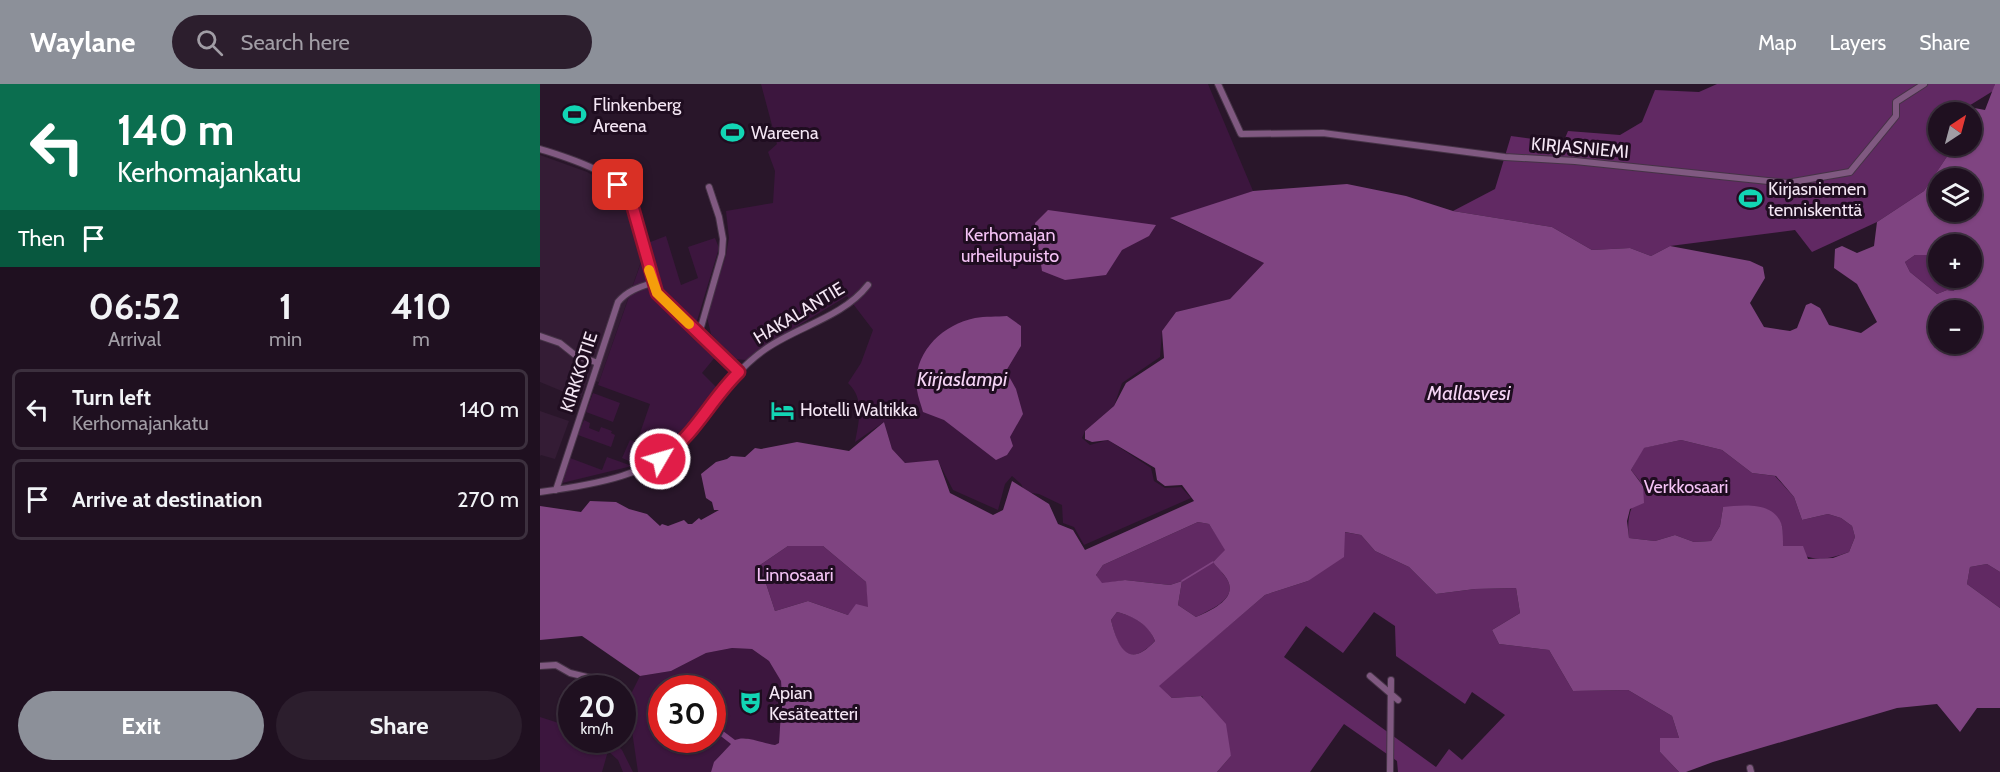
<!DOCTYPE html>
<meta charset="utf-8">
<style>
body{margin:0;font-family:Cabin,sans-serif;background:#2c1e2d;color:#f1f3f6;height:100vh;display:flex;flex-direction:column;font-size:22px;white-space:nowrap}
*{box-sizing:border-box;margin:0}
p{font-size:20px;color:#a19da5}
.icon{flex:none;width:33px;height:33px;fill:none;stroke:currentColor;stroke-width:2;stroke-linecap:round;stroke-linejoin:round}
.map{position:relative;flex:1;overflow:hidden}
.drawer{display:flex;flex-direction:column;background:#1f1020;width:540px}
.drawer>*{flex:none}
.hud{background:#0b6e4f;color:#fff;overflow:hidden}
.needle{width:39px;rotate:36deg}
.controls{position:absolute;left:1388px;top:18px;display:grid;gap:12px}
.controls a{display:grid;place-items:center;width:54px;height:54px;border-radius:50%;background:#1f1020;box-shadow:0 2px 4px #0004,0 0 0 2px #3c303e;font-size:30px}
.speed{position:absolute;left:18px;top:591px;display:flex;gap:12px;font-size:30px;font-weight:700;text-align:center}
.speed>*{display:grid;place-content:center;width:78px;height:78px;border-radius:50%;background:#1f1020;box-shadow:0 2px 4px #0004,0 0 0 2px #3c303e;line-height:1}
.speed small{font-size:15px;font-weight:400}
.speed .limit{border:9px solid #d22;background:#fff;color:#111}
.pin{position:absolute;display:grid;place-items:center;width:51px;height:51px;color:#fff;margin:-26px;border-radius:12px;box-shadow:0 3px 9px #0006}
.me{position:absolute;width:66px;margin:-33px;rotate:52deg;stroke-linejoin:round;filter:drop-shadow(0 0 4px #0008)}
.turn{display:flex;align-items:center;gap:21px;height:126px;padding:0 18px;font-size:27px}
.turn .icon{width:78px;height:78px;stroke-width:2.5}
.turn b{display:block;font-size:42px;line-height:51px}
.then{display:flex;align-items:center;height:57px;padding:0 18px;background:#0003;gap:12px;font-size:22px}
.eta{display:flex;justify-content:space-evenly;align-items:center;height:102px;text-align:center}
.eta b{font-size:36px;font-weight:800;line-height:42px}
.cta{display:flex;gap:12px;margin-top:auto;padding:12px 18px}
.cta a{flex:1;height:69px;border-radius:36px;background:#8c9099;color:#fff;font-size:24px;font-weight:800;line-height:69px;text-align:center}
.cta a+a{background:#2c1e2d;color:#f1f3f6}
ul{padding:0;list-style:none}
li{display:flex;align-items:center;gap:18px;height:81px;margin:0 12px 9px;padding:0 6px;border:3px solid #3c303e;border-radius:9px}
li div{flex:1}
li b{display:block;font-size:22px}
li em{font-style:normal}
header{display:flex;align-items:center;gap:36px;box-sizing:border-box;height:84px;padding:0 30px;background:#8c9099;color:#fff}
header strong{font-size:28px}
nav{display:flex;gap:33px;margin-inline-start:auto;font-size:21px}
.search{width:420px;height:54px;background:#2c1e2d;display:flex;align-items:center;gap:15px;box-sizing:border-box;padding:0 21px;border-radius:33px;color:#a19da5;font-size:22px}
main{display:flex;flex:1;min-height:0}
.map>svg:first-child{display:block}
.built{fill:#341c35}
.green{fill:#3c163e;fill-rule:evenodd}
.forest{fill:#612963;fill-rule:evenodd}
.water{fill:#7f4481;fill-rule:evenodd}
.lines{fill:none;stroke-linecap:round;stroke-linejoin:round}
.stream{stroke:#7f4481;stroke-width:1.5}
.street-casing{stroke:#453346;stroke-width:8}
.street{stroke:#805981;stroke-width:6}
.route-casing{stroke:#92132f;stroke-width:15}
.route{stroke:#e11d48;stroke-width:10}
.slow{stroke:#f59e0b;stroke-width:10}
.labels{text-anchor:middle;stroke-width:6;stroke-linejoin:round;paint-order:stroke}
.poi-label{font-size:18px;fill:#f4e6f4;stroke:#1f0d20;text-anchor:start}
.street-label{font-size:18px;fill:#f4e6f4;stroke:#1f0d20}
.park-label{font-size:18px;fill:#f5c3f6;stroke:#1f0d20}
.water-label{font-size:20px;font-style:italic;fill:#f6d5f6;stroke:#1f0d20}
</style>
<header>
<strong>Waylane</strong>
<div class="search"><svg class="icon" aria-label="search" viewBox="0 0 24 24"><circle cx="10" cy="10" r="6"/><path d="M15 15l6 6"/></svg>Search here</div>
<nav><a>Map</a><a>Layers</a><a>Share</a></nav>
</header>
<main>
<section class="drawer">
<div class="hud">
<div class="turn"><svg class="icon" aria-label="left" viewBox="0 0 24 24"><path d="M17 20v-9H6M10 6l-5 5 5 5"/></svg><div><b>140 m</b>Kerhomajankatu</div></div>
<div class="then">Then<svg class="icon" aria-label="arrive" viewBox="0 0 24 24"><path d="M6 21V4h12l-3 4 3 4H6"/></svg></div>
</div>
<div class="eta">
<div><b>06:52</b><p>Arrival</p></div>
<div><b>1</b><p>min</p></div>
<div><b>410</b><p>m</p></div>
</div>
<ul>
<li><svg class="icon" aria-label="left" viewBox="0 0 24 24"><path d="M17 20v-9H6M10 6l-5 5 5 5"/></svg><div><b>Turn left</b><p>Kerhomajankatu</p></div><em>140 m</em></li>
<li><svg class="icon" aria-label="arrive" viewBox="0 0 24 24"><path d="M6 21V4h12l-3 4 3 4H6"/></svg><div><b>Arrive at destination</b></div><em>270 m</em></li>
</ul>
<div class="cta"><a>Exit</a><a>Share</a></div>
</section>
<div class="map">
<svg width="1460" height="688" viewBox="0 0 1460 688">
<rect width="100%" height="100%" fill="#29162a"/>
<!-- built -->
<path class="built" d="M0,71L47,88L74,103L89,125L100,162V168L104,169L59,298L48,296L41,315L0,298Z
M0,327L29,337L15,375L1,371L0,372Z"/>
<!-- green -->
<path class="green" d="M221,0H668L713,107L631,135L724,179L690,215L636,228L622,247L620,273L582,299L574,322L545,347L542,354L550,361L568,356L611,384L614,397L625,404L641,403L651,414L544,461L534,443L523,439L522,421L499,410L485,408L481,400L472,392L465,400L458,426L413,406L398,377L365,379L352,365L344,338L315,358C319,337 325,315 308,299L321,279L333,246L307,212L225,262L206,276L194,275L171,250L167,233L186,171L189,154L186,127L233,119L235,87L228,68L237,60Z
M126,152L141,201L158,194L148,163L175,154L179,164L153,250L176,272L162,289L178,305C156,335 134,365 98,381L82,374L90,356L97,358L110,320L58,301L104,170L100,162Z
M53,309L80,319L73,338L46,328Z
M44,336L50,339L49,344L59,348L61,343L72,347L71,349L75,351L71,363L38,351Z
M67,373L92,382L22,399L30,374L62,386Z
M192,564L212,565L229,577L241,596L242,612L239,659L235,661L219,659L206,654C190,661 176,671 171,688H98L90,633L91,610L100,592L131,587L166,569ZM122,604H172V656H122Z
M0,633L31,643L32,656L73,657L82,666L93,688H83L78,676L68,667L62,688H0Z"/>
<!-- forest -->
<path class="forest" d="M1177,0H1455L1453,7L1419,28H1398V62H1414L1384,107L1337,138L1272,168L1255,146L1130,162L1111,172L1090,164L1052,166L1012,143L913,127L955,105L971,52L1023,59L1028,47L1080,51L1102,38L1115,6L1159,8Z
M1375,171H1398V194H1421L1422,201L1413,207L1407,206L1397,210L1370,188L1365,178Z
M1141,356L1182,366L1212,389L1235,392L1254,413L1262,436L1288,430L1301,434L1312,442L1315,453L1309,468C1279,479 1270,476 1243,462L1242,441L1183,423L1180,442L1171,457L1154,458L1135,451L1115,457L1089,454C1086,430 1092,422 1103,401L1091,386L1103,364Z
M658,438L669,440L686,466L673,478C678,484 685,491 688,497C697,516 669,526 656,533L638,521L642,497L630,501L585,496L561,500L556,491L563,481Z
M804,448L821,451L835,467L869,483L896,510L935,505L976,504L980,529L952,546L959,560L1009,566L1033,607L1088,606L1132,632L1139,654L1120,668L1139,688H858L857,677L804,640L770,688H677L691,672L662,612L632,614L618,602L725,511L768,497ZM834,528L855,542L856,572L925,620L932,608L965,631L922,676L909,665L896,683L744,573L766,542L803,569Z
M248,462H283L326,498L329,523L308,531L268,517L235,527L220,481Z
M1447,480L1460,488V524L1427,500L1430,483Z
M577,528C593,532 609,540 615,557C587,586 578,564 571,536Z"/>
<!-- water -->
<path class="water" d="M1455,0H1460V488L1447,480L1430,483L1427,500L1460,524V624H1437L1420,648L1397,620L1357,624L1173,678L1146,688H1139L1120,668V654H1139L1132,632L1088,606L1033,607L1009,566L959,560L952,546L980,529L976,504L935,505L896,510L869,483L835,467L821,451L805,448L804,473L768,497L725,511L619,602L632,614L661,612L686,640L691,672L677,688H171L174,678L191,660L173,646V643L183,647L195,656C205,651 222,659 235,661L239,659L242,612L241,597L229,577L212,565L192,564L166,569L131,587L100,592L42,552L0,556V422L41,428L50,417L76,418L89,425L107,430L120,442L122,440L128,442L144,436L148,440H152L159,434L161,436L179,426H174L172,418L166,414L161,390L176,378L187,375L191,372L205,373L215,364L221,365L257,358L309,367L344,338L352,365L365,379L398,376L410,409L453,431L463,426L472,397L509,420L518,440L533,446L545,466L654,417L642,401L625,402L617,396L615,384L568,356L552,358L545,355V347L574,322L586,299L624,274L622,247L636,228L690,215L724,179L630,134L713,107L807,100L866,112L913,127L1012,143L1052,166L1090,164L1111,172L1130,162L1210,177L1223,183L1225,194L1210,219L1224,243L1250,247L1257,244L1266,221L1271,219L1280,224L1289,241L1321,249L1337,238L1317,200L1294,184L1295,165L1302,162L1317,169L1334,162L1337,138L1384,107L1414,62H1431V28H1419L1429,23L1445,26ZM1431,94V128H1398V94ZM1398,160H1431V194H1421L1422,201L1413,207L1407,206L1397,210L1370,188L1365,178L1375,171H1398ZM1431,226V260H1398V226ZM1141,356L1182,366L1212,389L1236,392L1254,413L1262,436L1288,430L1301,434L1312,442L1315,453L1309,468L1293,474L1268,475L1263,462H1243C1243,456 1243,448 1242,442C1235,417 1203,421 1183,423L1180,442L1171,457L1154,458L1135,451L1115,457L1089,454L1087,437L1090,425L1104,419L1103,402L1091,386L1104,364ZM658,438L669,440L685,466L673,478C677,484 685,490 688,497C697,516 669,527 656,533L638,521L642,497L630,501L585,496L562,499L556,491L563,481ZM248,462H283L326,498L328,523L316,520L308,531L268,517L235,527L220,481ZM577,528C593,532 609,541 615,557C588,586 578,563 571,536Z
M508,126L616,141L609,152L582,166L566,191L525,196L502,187L495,139Z
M467,232L481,242V262L466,287L476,305L483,330L470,353L473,362L467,371L456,376L404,336L383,328C381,321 378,313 377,306C372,270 401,241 435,234C445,232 457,233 467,232Z"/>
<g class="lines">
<!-- stream -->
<path class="stream" d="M642,497L673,478"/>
<defs>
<path id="street" d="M678,0L701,50L783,49L965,73L1035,77L1247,99L1310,88L1356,32V18L1384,0
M0,65C28,74 78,88 91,117C101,137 107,176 112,199L117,209L199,288
M159,250L182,170L183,155L179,133L169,103
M0,252L20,259L35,271L58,279
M16,406L78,218C87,207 99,203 112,199
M0,408C52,401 115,392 151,349C175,319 194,286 227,264C259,242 303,233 328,201
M0,582L16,581L30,589L67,598L78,604
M830,592L858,616
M1210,684L1211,688
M850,688L851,596"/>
</defs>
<!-- street casing -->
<use href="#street" class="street-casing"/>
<!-- street -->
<use href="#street" class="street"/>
</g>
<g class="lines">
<defs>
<path id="route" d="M78,101L91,117L117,209L199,288C169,317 156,351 120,375"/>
</defs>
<!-- route casing -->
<use href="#route" class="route-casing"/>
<!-- route -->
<use href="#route" class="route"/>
<!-- slow -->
<path class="slow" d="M109,186L117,209L149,240"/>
</g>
<!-- icons -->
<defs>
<symbol id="stadium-bare" viewBox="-9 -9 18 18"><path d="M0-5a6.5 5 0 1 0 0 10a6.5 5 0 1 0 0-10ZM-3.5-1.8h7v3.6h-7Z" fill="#12d5b4" stroke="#1f0d20" stroke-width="2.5" paint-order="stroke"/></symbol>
<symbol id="hotel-bare" viewBox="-9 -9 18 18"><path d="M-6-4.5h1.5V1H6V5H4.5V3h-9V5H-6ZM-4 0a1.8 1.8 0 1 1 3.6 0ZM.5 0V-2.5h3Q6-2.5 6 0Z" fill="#12d5b4" stroke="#1f0d20" stroke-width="2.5" paint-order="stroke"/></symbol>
<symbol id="theatre-bare" viewBox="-9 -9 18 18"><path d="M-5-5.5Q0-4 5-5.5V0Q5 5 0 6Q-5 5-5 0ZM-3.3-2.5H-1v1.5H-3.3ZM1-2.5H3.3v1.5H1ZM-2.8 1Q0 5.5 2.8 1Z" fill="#12d5b4" stroke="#1f0d20" stroke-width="2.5" paint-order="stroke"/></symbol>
</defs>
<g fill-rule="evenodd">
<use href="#stadium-bare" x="18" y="14" width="33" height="33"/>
<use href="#stadium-bare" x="176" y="32" width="33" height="33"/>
<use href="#stadium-bare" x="1194" y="98" width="33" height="33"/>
<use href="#hotel-bare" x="226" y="310" width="33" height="33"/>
<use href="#theatre-bare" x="194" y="602" width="33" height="33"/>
</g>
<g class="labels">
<!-- poi labels -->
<g class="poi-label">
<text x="53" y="27">Flinkenberg<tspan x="53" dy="21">Areena</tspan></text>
<text x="211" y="55">Wareena</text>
<text x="1228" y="111">Kirjasniemen<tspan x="1228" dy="21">tenniskenttä</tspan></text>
<text x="260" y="332">Hotelli Waltikka</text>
<text x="229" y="615">Apian<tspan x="229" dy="21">Kesäteatteri</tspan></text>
</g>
<!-- street labels -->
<g class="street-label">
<text transform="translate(1040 64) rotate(5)" y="6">KIRJASNIEMI</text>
<text transform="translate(259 229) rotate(-31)" y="6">HAKALANTIE</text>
<text transform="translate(39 288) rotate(-72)" y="6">KIRKKOTIE</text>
</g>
<!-- park labels -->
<g class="park-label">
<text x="470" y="157">Kerhomajan<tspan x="470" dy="21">urheilupuisto</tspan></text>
<text x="1146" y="409">Verkkosaari</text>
<text x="255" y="497">Linnosaari</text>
</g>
<!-- water labels -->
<g class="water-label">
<text x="422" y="302">Kirjaslampi</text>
<text x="929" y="316">Mallasvesi</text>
</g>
</g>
</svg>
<div class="controls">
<a><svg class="needle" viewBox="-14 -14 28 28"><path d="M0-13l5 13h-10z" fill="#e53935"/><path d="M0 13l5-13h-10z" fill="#a19da5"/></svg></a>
<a><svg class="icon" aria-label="layers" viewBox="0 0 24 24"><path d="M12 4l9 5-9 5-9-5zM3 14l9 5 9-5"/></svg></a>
<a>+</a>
<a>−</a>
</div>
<div class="speed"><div>20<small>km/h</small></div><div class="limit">30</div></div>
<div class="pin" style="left:78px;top:101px;background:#d93025"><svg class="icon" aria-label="arrive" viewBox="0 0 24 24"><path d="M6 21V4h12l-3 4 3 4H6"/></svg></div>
<svg class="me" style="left:120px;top:375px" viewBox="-20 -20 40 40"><circle r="17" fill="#e11d48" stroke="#fff" stroke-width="3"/><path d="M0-11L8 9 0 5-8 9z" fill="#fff"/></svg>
</div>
</main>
